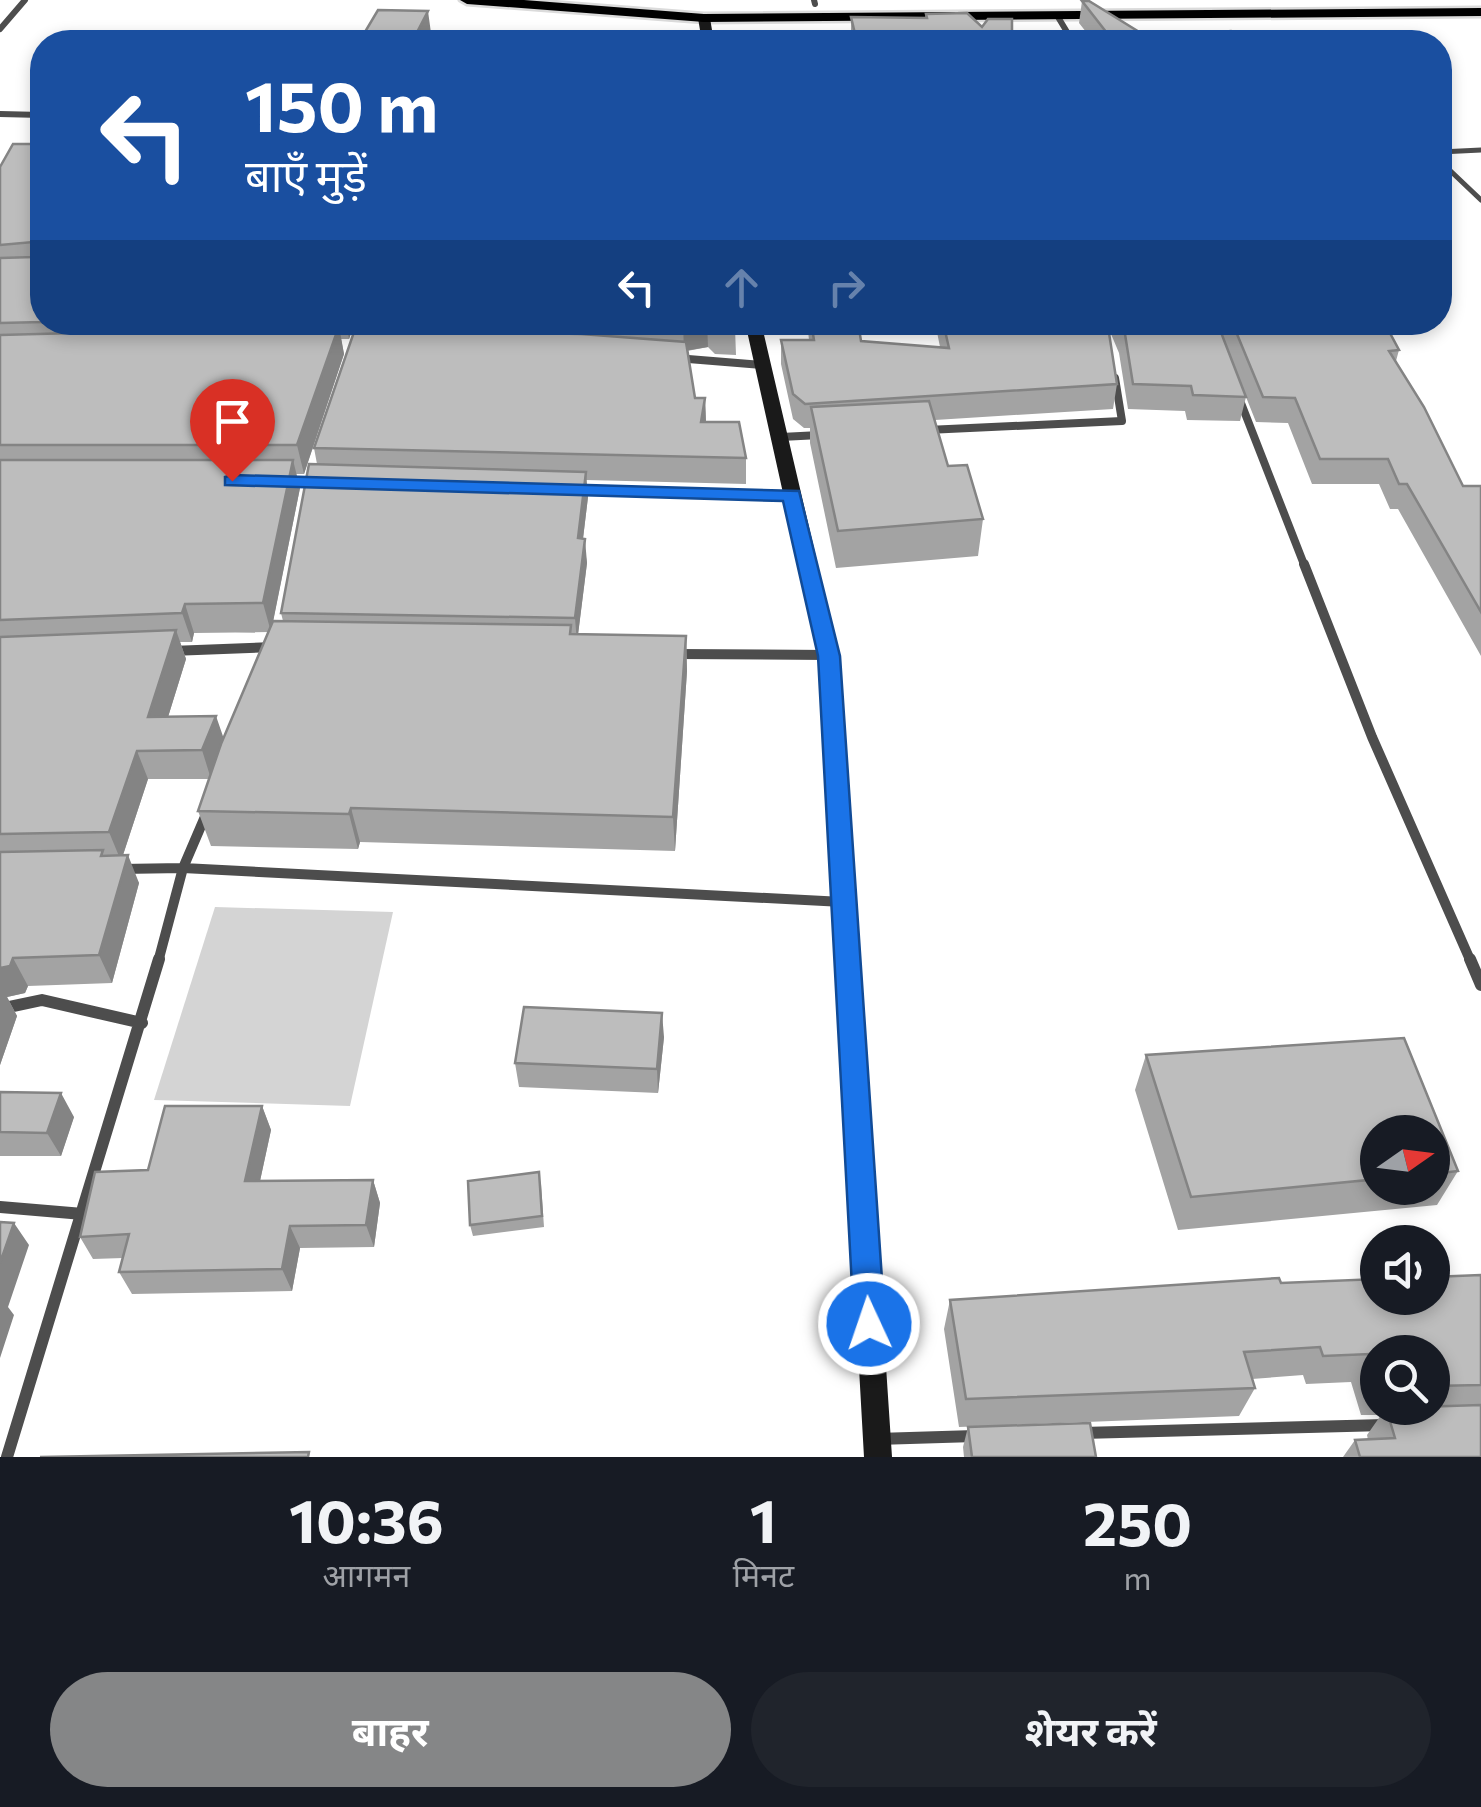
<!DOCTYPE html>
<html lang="hi">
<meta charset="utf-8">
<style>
body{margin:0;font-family:Commissioner,"Noto Sans Devanagari",sans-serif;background:#20242c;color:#f1f3f6;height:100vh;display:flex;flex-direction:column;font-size:38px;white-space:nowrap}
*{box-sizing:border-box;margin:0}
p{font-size:32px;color:#9ea1a6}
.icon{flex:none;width:55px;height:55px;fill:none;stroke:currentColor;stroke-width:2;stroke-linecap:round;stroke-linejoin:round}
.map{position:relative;height:1457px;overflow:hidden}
.drawer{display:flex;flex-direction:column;background:#171b24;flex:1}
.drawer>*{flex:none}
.banner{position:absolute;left:30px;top:30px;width:1422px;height:305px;border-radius:40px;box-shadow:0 5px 15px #0003;background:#1a4fa0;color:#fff;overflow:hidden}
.needle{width:65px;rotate:76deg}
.tools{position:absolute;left:1360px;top:1115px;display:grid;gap:20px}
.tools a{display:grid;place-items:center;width:90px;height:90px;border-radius:50%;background:#171b24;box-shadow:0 5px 15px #0003;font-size:50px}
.pin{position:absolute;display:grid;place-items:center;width:85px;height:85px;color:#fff;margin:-102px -42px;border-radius:50% 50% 50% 0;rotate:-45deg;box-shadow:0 0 10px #0007}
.pin .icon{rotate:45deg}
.me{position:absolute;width:110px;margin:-55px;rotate:357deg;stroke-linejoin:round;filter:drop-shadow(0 0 8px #0008)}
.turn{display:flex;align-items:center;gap:35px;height:210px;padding:0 50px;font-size:45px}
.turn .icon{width:130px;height:130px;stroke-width:2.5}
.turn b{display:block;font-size:70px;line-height:85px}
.lanes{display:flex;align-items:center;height:95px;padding:0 50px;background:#0003;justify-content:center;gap:50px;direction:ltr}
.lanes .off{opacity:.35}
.eta{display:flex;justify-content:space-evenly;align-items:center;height:170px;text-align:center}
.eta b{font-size:60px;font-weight:700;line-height:70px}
.action{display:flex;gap:20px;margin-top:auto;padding:20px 50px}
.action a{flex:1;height:115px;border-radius:60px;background:#858687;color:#fff;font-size:40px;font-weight:700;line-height:115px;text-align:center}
.action a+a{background:#20242c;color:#f1f3f6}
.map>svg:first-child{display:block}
.green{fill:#d4d4d4}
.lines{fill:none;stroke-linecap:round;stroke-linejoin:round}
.primary-casing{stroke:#dbdbdb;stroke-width:5}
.lane{stroke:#4d4d4d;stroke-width:5}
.street-far3{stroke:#4d4d4d;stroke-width:6}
.street-far2{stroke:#4d4d4d;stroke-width:8}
.street-far1{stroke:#4d4d4d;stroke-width:10}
.street{stroke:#4d4d4d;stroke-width:12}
.secondary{fill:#1a1a1a;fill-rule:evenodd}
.primary{fill:#000;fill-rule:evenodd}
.wall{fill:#a3a3a3;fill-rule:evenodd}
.shaded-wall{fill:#848484}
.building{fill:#bdbdbd;stroke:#848484;stroke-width:2.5}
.route{fill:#1a73e8;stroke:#114b97;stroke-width:2.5}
</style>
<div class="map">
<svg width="1481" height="1457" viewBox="0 0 1481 1457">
<rect width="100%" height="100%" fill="#fff"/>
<!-- green -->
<path class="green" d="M215,907L393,912L350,1106L154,1100Z"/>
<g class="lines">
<defs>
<path id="primary" d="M460,0H524L704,14L1481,8V16L704,22L467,4Z"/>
</defs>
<!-- primary casing -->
<use href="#primary" class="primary-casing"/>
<!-- lane -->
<path class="lane" d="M1440,152L1481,150
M1440,161L1481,200"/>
<!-- street-far3 -->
<path class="street-far3" d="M814,0L815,4
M1058,17L1073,42
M0,29L25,0
M0,114L42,115"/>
<!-- street-far2 -->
<path class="street-far2" d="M676,358L762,365
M1239,398L1305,567
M927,430L1122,421L1115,378
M781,437L820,435
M576,489L792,495"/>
<!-- street-far1 -->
<path class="street-far1" d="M1304,564L1372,737L1471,962
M171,651L274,647
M676,654L829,655
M121,869L183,868L843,902
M158,962L183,868L207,812"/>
<!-- street -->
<path class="street" d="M1470,959L1481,985
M0,1009L42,1000L142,1023
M0,1207L83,1214
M1082,1433L1385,1425
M877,1439L975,1436
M7,1457L159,959"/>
<!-- secondary -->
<path class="secondary" d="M704,14L710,18L714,42H702L698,18Z
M745,322H761L839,655L892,1457H864L819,655Z"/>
<!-- primary -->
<use href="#primary" class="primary"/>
</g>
<!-- wall -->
<path class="wall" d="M1082,1L1149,38L1242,42H1094L1079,23Z
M926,14L982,27L1012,42H851V17L925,18Z
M42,144V322H355L349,339H341L344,354L304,474H296L300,488L273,621H283L281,613L317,464L314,448L363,329L362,322H734L735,328L736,355L715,354L708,347L687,351L695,398H705L706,422L746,458V484L586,480L588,497L583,539L587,563L578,634L686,636L687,671L675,851L360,842L358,849L211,846L198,811L209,779H148L123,855L139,883L112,983L28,986L25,993L7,997L17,1016L0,1065V167ZM269,632L223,738L168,717L186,659L180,642H192L194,633Z
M807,322H858L861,341L940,347L935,322H1105L1117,384L1113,409L935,420L948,466L983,519L978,556L836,568L810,443V428H804L793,419L781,364V340H809Z
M1106,322H1384L1399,350L1396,361L1463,486H1481V656L1398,509H1390L1379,484H1312L1288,423L1256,422L1246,397L1240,421L1187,420L1185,411L1128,409L1119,353Z
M664,1037L658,1093L519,1087L515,1063Z
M1404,1038L1458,1171L1437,1205L1178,1230L1135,1090L1146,1055ZM1378,1132H1432V1188H1378Z
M0,1092L74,1117L61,1156H0Z
M262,1106L271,1130L260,1181L373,1180L380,1203L374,1247L300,1248L292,1291L132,1294L119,1272L123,1258L93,1259L80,1237L148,1170Z
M541,1184L544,1227L473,1236L470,1225Z
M1481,1275V1457H1343L1355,1440H1368L1367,1435L1381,1415H1361L1351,1382L1306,1384L1303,1375L1252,1379L1255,1388L1239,1416L959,1427L944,1329L950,1300L1281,1283ZM1378,1352H1432V1408H1378Z
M968,1427L1096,1457H964L963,1447Z"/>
<!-- shaded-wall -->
<path class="shaded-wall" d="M428,11L431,33L426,42H412Z
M346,322H355L349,339Z
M690,322H707L708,347L684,351L683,324Z
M339,326L344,354L304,474L297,445Z
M705,398L706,423L701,422Z
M293,460L300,488L271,632L263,603Z
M586,472L588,497L580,563L578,538Z
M585,539L587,563L577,643L575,618Z
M185,604L194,633L192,642L182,613Z
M176,630L186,659L159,746L148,717Z
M686,636L687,671L675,851L673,817Z
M216,716L226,745L211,779L202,750Z
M137,751L148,779L121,861L109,832Z
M351,808L360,842L358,849L349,814Z
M128,855L139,883L112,983L99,955Z
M13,958L28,986L25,993L7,997L17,1016L0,1065V968Z
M662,1013L664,1037L658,1093L657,1069Z
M61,1093L74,1117L61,1156L47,1133Z
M262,1106L271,1130L255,1204L245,1181Z
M373,1180L380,1203L374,1247L366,1225Z
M14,1223L29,1245L8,1307L14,1315L0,1358V1263Z
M290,1226L300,1248L292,1291L282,1269Z"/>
<!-- building -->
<path class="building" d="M1082,1H1089L1149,38L1231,31L1242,42H1114Z
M378,10L428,11L412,42H359Z
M967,13L982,27L988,19H1012V42H857L851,17L927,18L926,14Z
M285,32L327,34L322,42H278Z
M13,144H42V322L0,323V258L34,257L40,251L33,242L0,245V167Z
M711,322H734L735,328L715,326Z
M811,322H858L861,341L949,348L943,322H1105L1109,333L1117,384L805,404L793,394L781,340H814Z
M1121,322H1217L1246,397L1193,395L1191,386L1133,384L1124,328Z
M1232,322H1384L1399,350L1389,351L1424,407L1463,486H1481V612L1407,484H1399L1388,459H1320L1295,398L1263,397Z
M339,326L297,445H0V335Z
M355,329L581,334L686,342L695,398H705L701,422H739L746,458L314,448Z
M929,401L948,466L967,465L983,519L838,531L811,407Z
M0,460H293L263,603L185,604L182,613L0,620Z
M309,464L586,472L578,538L585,539L575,618L281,613Z
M273,621L571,625L570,634L686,636L673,817L351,808L349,814L198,811L221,744Z
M176,630L148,717L216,716L202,750L137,751L109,832L0,834V637Z
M103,850L101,856L128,855L99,955L13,958L10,966L0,968V852Z
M524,1007L662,1013L657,1069L515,1063Z
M1404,1038L1458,1171L1432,1174V1132H1378V1179L1191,1197L1146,1055Z
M0,1092L61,1093L47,1133L0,1132Z
M165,1106H262L245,1181L373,1180L366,1225L290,1226L282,1269L119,1272L129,1234L80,1237L95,1172L148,1170Z
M539,1172L542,1216L470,1225L468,1181Z
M0,1222L14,1223L0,1263Z
M1481,1275V1385L1432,1386V1352H1378V1380L1370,1354L1323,1356L1320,1347L1244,1352L1255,1388L966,1399L950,1300L1279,1278L1281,1283L1378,1279V1298H1432V1277Z
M1481,1405V1457H1360L1355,1440L1395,1438L1386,1408Z
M1090,1423L1096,1457H972L968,1427Z
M309,1452L308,1457H40Z"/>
<!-- route -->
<path class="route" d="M232,475L799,491L840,656L885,1324L880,1334L869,1339L858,1334L854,1324L818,656L783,501L225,485V477Z"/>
</svg>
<div class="tools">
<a><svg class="needle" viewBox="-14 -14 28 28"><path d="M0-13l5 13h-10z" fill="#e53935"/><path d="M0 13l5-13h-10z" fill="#9ea1a6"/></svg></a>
<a><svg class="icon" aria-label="sound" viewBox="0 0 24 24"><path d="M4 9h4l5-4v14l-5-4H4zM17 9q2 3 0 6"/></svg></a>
<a><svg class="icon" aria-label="search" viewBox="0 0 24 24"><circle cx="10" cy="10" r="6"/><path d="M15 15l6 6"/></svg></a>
</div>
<div class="pin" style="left:232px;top:481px;background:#d93025"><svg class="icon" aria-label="arrive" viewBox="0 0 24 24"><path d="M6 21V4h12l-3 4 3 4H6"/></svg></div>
<svg class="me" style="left:869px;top:1324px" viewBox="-20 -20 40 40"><circle r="17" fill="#1a73e8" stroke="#fff" stroke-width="3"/><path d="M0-11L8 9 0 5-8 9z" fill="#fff"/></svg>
<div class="banner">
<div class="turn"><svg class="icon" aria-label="left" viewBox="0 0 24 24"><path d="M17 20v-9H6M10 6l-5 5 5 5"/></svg><div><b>150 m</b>बाएँ मुड़ें</div></div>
<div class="lanes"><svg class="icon" aria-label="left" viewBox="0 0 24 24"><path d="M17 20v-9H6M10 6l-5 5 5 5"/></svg><svg class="icon off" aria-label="ahead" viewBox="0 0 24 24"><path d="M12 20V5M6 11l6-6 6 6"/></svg><svg class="icon off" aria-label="right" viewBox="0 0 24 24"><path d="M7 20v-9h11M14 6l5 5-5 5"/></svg></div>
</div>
</div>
<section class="drawer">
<div class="eta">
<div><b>10:36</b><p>आगमन</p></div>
<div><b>1</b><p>मिनट</p></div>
<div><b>250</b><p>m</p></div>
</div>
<div class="action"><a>बाहर</a><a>शेयर करें</a></div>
</section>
